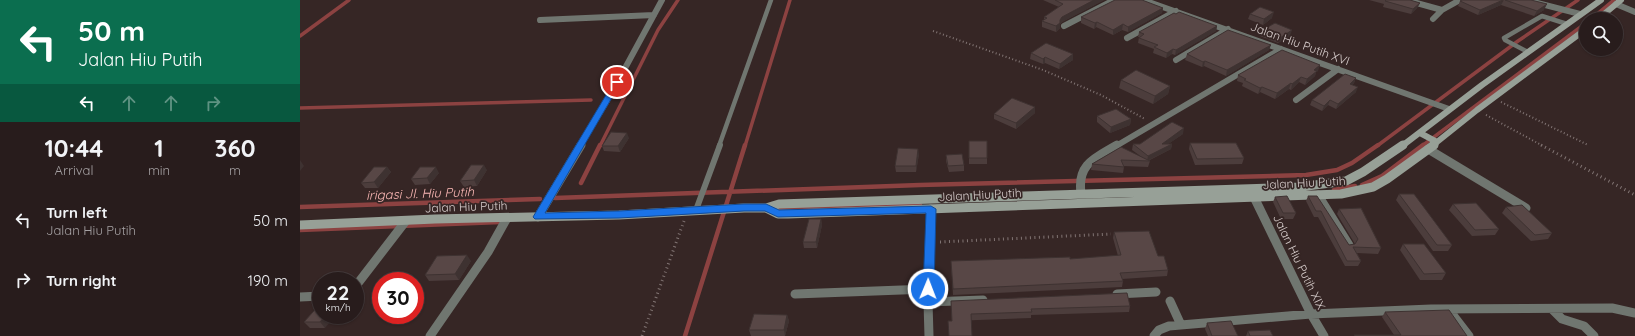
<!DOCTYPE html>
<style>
body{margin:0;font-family:Quicksand,sans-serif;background:#342929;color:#f1f3f6;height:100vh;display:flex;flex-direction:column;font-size:15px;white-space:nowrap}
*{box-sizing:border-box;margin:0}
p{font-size:13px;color:#a5a1a3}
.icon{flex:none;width:22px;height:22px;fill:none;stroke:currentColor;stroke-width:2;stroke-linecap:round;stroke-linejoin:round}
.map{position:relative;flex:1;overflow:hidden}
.drawer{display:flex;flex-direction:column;background:#281c1c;width:300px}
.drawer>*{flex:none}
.guide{background:#0b6e4f;color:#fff;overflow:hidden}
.fabs{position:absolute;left:1279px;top:12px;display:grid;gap:8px}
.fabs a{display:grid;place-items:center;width:44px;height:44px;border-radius:50%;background:#281c1c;box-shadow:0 1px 3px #0004,0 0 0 1px #443a3b;font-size:20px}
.speed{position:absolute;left:12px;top:272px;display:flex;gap:8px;font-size:20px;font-weight:700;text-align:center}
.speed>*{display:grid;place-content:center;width:52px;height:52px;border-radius:50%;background:#281c1c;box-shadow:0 1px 3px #0004,0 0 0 1px #443a3b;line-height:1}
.speed small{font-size:10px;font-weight:400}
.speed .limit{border:6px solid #d22;background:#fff;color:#111}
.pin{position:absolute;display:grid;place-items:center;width:34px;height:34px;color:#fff;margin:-17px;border:2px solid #fff;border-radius:50%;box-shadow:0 1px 4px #0007}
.me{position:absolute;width:44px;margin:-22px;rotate:1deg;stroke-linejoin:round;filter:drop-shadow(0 0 3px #0008)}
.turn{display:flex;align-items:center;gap:14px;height:84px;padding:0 12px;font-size:18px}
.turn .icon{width:52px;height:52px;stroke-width:2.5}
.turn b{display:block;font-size:28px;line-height:34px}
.lanes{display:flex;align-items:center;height:38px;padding:0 12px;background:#0003;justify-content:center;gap:20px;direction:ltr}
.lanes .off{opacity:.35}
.eta{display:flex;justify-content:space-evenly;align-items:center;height:68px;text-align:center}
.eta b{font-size:24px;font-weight:700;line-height:28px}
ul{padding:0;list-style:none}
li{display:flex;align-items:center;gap:12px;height:60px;padding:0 12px}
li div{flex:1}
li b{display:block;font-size:15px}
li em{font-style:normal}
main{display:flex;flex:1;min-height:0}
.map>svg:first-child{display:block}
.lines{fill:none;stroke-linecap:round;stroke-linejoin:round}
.stream-far1{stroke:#8c4241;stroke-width:3.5}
.stream{stroke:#8c4241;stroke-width:4.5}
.path-far1{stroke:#827574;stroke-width:2;stroke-dasharray:1 2.5;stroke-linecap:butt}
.path{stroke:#827574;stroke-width:3;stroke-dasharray:1 3.5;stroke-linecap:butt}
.lane-far1{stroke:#707670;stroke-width:4.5}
.lane{stroke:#707670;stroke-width:6}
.street-far1{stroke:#707670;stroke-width:6}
.street{stroke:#707670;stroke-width:9}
.secondary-far1{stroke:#97a097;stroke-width:6}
.secondary{stroke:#97a097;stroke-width:9}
.wall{fill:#4c3d3c}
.shaded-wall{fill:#3e3231}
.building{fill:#584746;stroke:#3e3231}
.route{fill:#1a73e8;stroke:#114b97}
.labels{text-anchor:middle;stroke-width:3.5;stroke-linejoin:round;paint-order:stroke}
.street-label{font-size:12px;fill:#d9cfce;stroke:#362625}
.water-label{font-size:13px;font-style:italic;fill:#fab7b4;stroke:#362625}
</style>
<main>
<section class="drawer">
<div class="guide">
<div class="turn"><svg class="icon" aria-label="left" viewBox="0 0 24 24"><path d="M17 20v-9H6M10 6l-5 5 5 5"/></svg><div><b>50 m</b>Jalan Hiu Putih</div></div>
<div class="lanes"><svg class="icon" aria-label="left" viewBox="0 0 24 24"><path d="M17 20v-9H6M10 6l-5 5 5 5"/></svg><svg class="icon off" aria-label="ahead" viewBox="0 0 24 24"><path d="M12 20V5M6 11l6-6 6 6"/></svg><svg class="icon off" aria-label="ahead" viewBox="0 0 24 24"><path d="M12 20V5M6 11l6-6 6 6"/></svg><svg class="icon off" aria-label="right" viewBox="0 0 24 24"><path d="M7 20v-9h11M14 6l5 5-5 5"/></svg></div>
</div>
<div class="eta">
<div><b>10:44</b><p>Arrival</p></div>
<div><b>1</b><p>min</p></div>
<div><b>360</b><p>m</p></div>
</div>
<ul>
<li><svg class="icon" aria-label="left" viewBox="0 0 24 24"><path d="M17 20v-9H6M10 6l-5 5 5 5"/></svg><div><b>Turn left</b><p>Jalan Hiu Putih</p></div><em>50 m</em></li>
<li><svg class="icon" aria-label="right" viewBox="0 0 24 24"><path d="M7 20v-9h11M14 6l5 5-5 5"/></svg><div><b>Turn right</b></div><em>190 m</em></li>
</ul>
</section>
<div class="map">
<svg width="1335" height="336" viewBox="0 0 1335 336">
<rect width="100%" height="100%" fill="#362625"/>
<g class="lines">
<!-- stream-far1 -->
<path class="stream-far1" d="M1291,19L1314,0
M0,36L49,0
M0,108L291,100
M300,146L358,30L378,0
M445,146L490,0
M1077,146L1218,41L1278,0
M1122,146L1286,23"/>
<!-- stream -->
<path class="stream" d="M281,183L300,145
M1062,185L1082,176L1123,145
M1034,190L1055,186
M255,198L620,185L1006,175L1037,170L1052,163L1078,145
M0,207L240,199
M474,210L620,205
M0,230L200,222
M385,336L445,145"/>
<!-- path-far1 -->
<path class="path-far1" d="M633,31L743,70L801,95L845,119
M1201,102L1288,145
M1186,115L1243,146"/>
<!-- path -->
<path class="path" d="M1241,145L1335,195
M640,242L811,234
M342,336L384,221"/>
<!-- lane-far1 -->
<path class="lane-far1" d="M1228,52L1205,40L1204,38L1242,16L1267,24
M419,146L471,0"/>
<!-- lane -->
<path class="lane" d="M396,210L420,145"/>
<!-- street-far1 -->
<path class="street-far1" d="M843,0L1149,109
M1106,0L1142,10L1160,0
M1226,0L1280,14
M1316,4L1335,12
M1133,19L1142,10
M240,20L354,15
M764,26L814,0
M827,38L876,11
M876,60L928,29
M996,100L1038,69
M280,146L311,94L362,0
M816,146L981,49"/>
<!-- street -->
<path class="street" d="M1128,149L1226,208
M781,193C777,164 795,158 817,145
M1018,195L1049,245
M954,197L1011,314L1024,336
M238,217L281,145
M55,287L105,222
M495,294L628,289
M817,294L856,292
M0,297L21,296
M870,301L881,325
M628,302L683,300
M1252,309L1262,319L1284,326L1294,336
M1149,310L1169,336
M130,336L188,252L207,218
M629,336L628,302L631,209
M854,336L859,330L869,326L1011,314L1131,309L1312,308L1335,313"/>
<!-- secondary-far1 -->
<path class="secondary-far1" d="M1298,19L1321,0
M1120,133L1137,142
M1102,146L1182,85L1301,0
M1132,146L1177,110L1286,29"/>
<!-- secondary -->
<path class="secondary" d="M466,208L479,204L999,187L1046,181L1063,172L1103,145
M0,225L135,219L319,215L444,208H466L478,214H488L1041,194L1073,187L1087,179L1134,145"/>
</g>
<!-- wall -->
<path class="wall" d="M743,0H804L762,22L760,24V28L756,32L742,27V21L744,20V17L759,7Z
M1069,0H1110L1120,3L1117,8L1111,14L1083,7L1084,4Z
M1162,0H1231L1244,10L1234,16L1201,5L1178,15L1158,6L1160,1Z
M863,8L862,13L828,32L822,30L813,35L796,27L794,29L781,23V17Z
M950,14L972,18L963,25L948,19Z
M917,26L916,31L875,55L872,54L866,58L853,53L854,49L838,43L839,37H838L839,32Z
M961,31L990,36L978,43L960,36Z
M969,50L926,76L904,66L902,67L885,60L887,54Z
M731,53L773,60L759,69L745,63L743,64L730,59Z
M1018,71L1016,72L1015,76L1005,85L999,82L991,90L989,89L975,99L960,92L958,94L942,86L943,83L937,81L938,75Z
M1056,78L1054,83L1052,85L1056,92L1036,109L1028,105L1022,111L1010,105L1012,100Z
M821,80L870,86L868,94L853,104L819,88Z
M735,107V113L716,129L694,119V114Z
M797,116L831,119L830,125L810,133L797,122Z
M883,134L868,144H872L871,149L848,161H850L848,167L823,166L824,167L823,173L791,170L792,164L821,147L843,158L832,150L833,144H840Z
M329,138L320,152L304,151L302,146Z
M669,141L687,158V164H669Z
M890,143L944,158L942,164L895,165L889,149Z
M619,154L616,172H596L595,166Z
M646,155L664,165V171L649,172L646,161Z
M87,167L91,172L78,188H65L61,183Z
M187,170L177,186L164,187L160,181Z
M139,173L130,184L115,185L111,179Z
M1099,194L1152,245L1148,251H1133L1096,200Z
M1008,196L1049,245L1055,244L1037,214L1039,209L1081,248L1078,254L1057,253L1061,261L1058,266H1045L1018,217H1014L1006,201Z
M975,197L996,213L993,219H981L973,202Z
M1153,204L1199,229L1195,235L1172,236L1149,210Z
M1206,207L1252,233L1248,239L1231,241L1202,213Z
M521,219L522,225L517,248H504L503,242Z
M814,232L858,256L868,270L867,276L822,279L823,281L822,287L653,295L651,261L770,259L818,256L813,238Z
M1103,244L1146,273L1142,280H1120L1100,250Z
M171,261L159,280L129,281L125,275Z
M651,301L830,306L829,312L731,315V318L652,321Z
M21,303L25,328H10L4,322Z
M1085,312L1167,336H1054V335H1094L1082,317Z
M487,315L489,321L485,336H451L449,330Z
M907,323L938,336H908L905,329Z
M948,331L973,336H946Z"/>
<!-- shaded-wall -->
<path class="shaded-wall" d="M794,0H804L762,22L760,24V28L756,32V26L762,17Z
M1204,0L1201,5L1178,15L1180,10Z
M1120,3L1117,8L1111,14L1113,9Z
M1247,4L1244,10L1234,16L1237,11Z
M863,8L862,13L828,32V27Z
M974,12L972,18L963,25L964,19Z
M797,22L796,27L794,29L795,23Z
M823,24L822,30L813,35V30Z
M917,26L916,31L875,55L876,50Z
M992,30L990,36L978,43L980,38Z
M971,45L969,50L926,76L927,70Z
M873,49L872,54L866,58L867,53Z
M773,54V60L759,69L760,64Z
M745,57V63L743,64V59Z
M905,61L904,66L902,67L903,62Z
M1020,65L1018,71L1016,72L1015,76L1005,85L1007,79L1014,70Z
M1001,77L999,82L991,90L992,84Z
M1056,78L1054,83L1048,89L1050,84Z
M991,83L989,89L975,99L977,93Z
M870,86L868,94L853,104L855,96Z
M962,87L960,92L958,94L960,88Z
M1058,87L1056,92L1036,109L1038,104Z
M1030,100L1028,105L1022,111L1024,106Z
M735,107V113L716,129V123Z
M831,119L830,125L810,133L811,127Z
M884,128L883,134L861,149L862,144Z
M327,133L329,138L320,152L318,146Z
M872,144L871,149L847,161L848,156Z
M618,149L619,154L616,172V166Z
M0,160L4,166L0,171Z
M184,165L187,170L177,186L174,180Z
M87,167L91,172L78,188L74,182Z
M136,167L139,173L130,184L127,178Z
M521,219L522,225L517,248L516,242Z
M167,255L171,261L159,280L155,274Z
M26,315H36L25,328L20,322Z
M487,315L489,321L485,336L484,330Z"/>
<!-- building -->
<path class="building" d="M755,0H794L762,17L760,20V23L756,26L742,21L747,18L744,17L763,4Z
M815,0H842L863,8L828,27L823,24L813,30L797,22L795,23L781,17Z
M1086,0H1110L1120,3L1113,9L1085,1Z
M1162,0H1203L1180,10L1160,1Z
M1205,0H1231L1247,4L1237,11Z
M960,7L974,12L964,19L950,14Z
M879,12L917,26L876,50L873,49L867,53L854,47L858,45L839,38L844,34L839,32L874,13L876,14Z
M975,23L992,30L980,38L961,31Z
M928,30L971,45L927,70L905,61L903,62L887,54Z
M746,43L773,54L760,64L745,57L743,59L731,53Z
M982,50L1020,65L1014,70L1017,71L1007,79L1001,77L992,84L991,83L977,93L962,87L960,88L944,80L946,79L938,75Z
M836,70L870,86L855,96L821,80Z
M1045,74L1056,78L1050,84L1058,87L1038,104L1030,100L1024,106L1012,100Z
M712,98L735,107L716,123L694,114Z
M816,109L831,119L811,127L797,116Z
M872,122L884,128L862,144H872L848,156L833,144H840Z
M311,132L327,133L318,146H302Z
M669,141H687V158H669Z
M890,143H936L944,158L897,159Z
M821,147L850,161L821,160L824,167L792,164Z
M598,148L618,149L616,166H595Z
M662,154L664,165L648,166L646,155Z
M171,165H184L174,180L160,181Z
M74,167H87L74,182L61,183Z
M120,167H136L127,178L111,179Z
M1099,194H1114L1152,245H1137Z
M987,196L996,213H983L975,197Z
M1008,196H1017L1049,245L1055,244L1058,239L1039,209L1061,208L1081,248L1053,247L1061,261H1047L1021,211H1016Z
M1176,203L1199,229L1175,230L1153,204Z
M1222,205L1252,233L1235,235L1206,207Z
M509,219H521L516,242H503Z
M849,231L858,256H864L868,270L820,273L823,281L653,289L651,261L770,257V259L821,255L814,232Z
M1103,244H1124L1146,273L1124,274Z
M167,255L155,274L125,275L137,256Z
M827,293L830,306L731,309L732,312L671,314L672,336H649L648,321H652L651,301Z
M21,303V315H26L20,322H4Z
M1149,310L1167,336H1055L1054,335H1101L1085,312Z
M454,314L487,315L484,330H449Z
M931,321L938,336H912L907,323Z
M970,330L973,336H950L948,331Z"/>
<!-- route -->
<path class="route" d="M315,80H317L321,82L245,213L319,211L444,204H466L479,210L631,206L636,209L634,289L632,292L628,293L624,292L623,289L626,213L478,217L465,211H444L319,218L235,219L233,217Z"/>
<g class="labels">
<!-- street labels -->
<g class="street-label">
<text transform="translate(1000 44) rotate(20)" y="4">Jalan Hiu Putih XVI</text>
<text transform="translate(1004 183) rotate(-3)" y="4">Jalan Hiu Putih</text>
<text transform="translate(680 195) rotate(-3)" y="4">Jalan Hiu Putih</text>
<text transform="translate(166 207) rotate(-2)" y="4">Jalan Hiu Putih</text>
<text transform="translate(999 262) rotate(64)" y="4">Jalan Hiu Putih XIX</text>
</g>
<!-- water labels -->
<g class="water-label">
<text transform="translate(120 193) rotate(-2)" y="5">irigasi Jl. Hiu Putih</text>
</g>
</g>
</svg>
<div class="fabs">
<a><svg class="icon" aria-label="search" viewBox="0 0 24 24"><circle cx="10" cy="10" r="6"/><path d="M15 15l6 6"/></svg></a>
</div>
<div class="speed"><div>22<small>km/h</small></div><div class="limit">30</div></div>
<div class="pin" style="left:317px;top:82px;background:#d93025"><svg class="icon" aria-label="arrive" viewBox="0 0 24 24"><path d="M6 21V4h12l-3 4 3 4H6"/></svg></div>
<svg class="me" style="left:628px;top:289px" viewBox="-20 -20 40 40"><circle r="17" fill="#1a73e8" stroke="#fff" stroke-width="3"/><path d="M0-11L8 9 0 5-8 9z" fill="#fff"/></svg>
</div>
</main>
